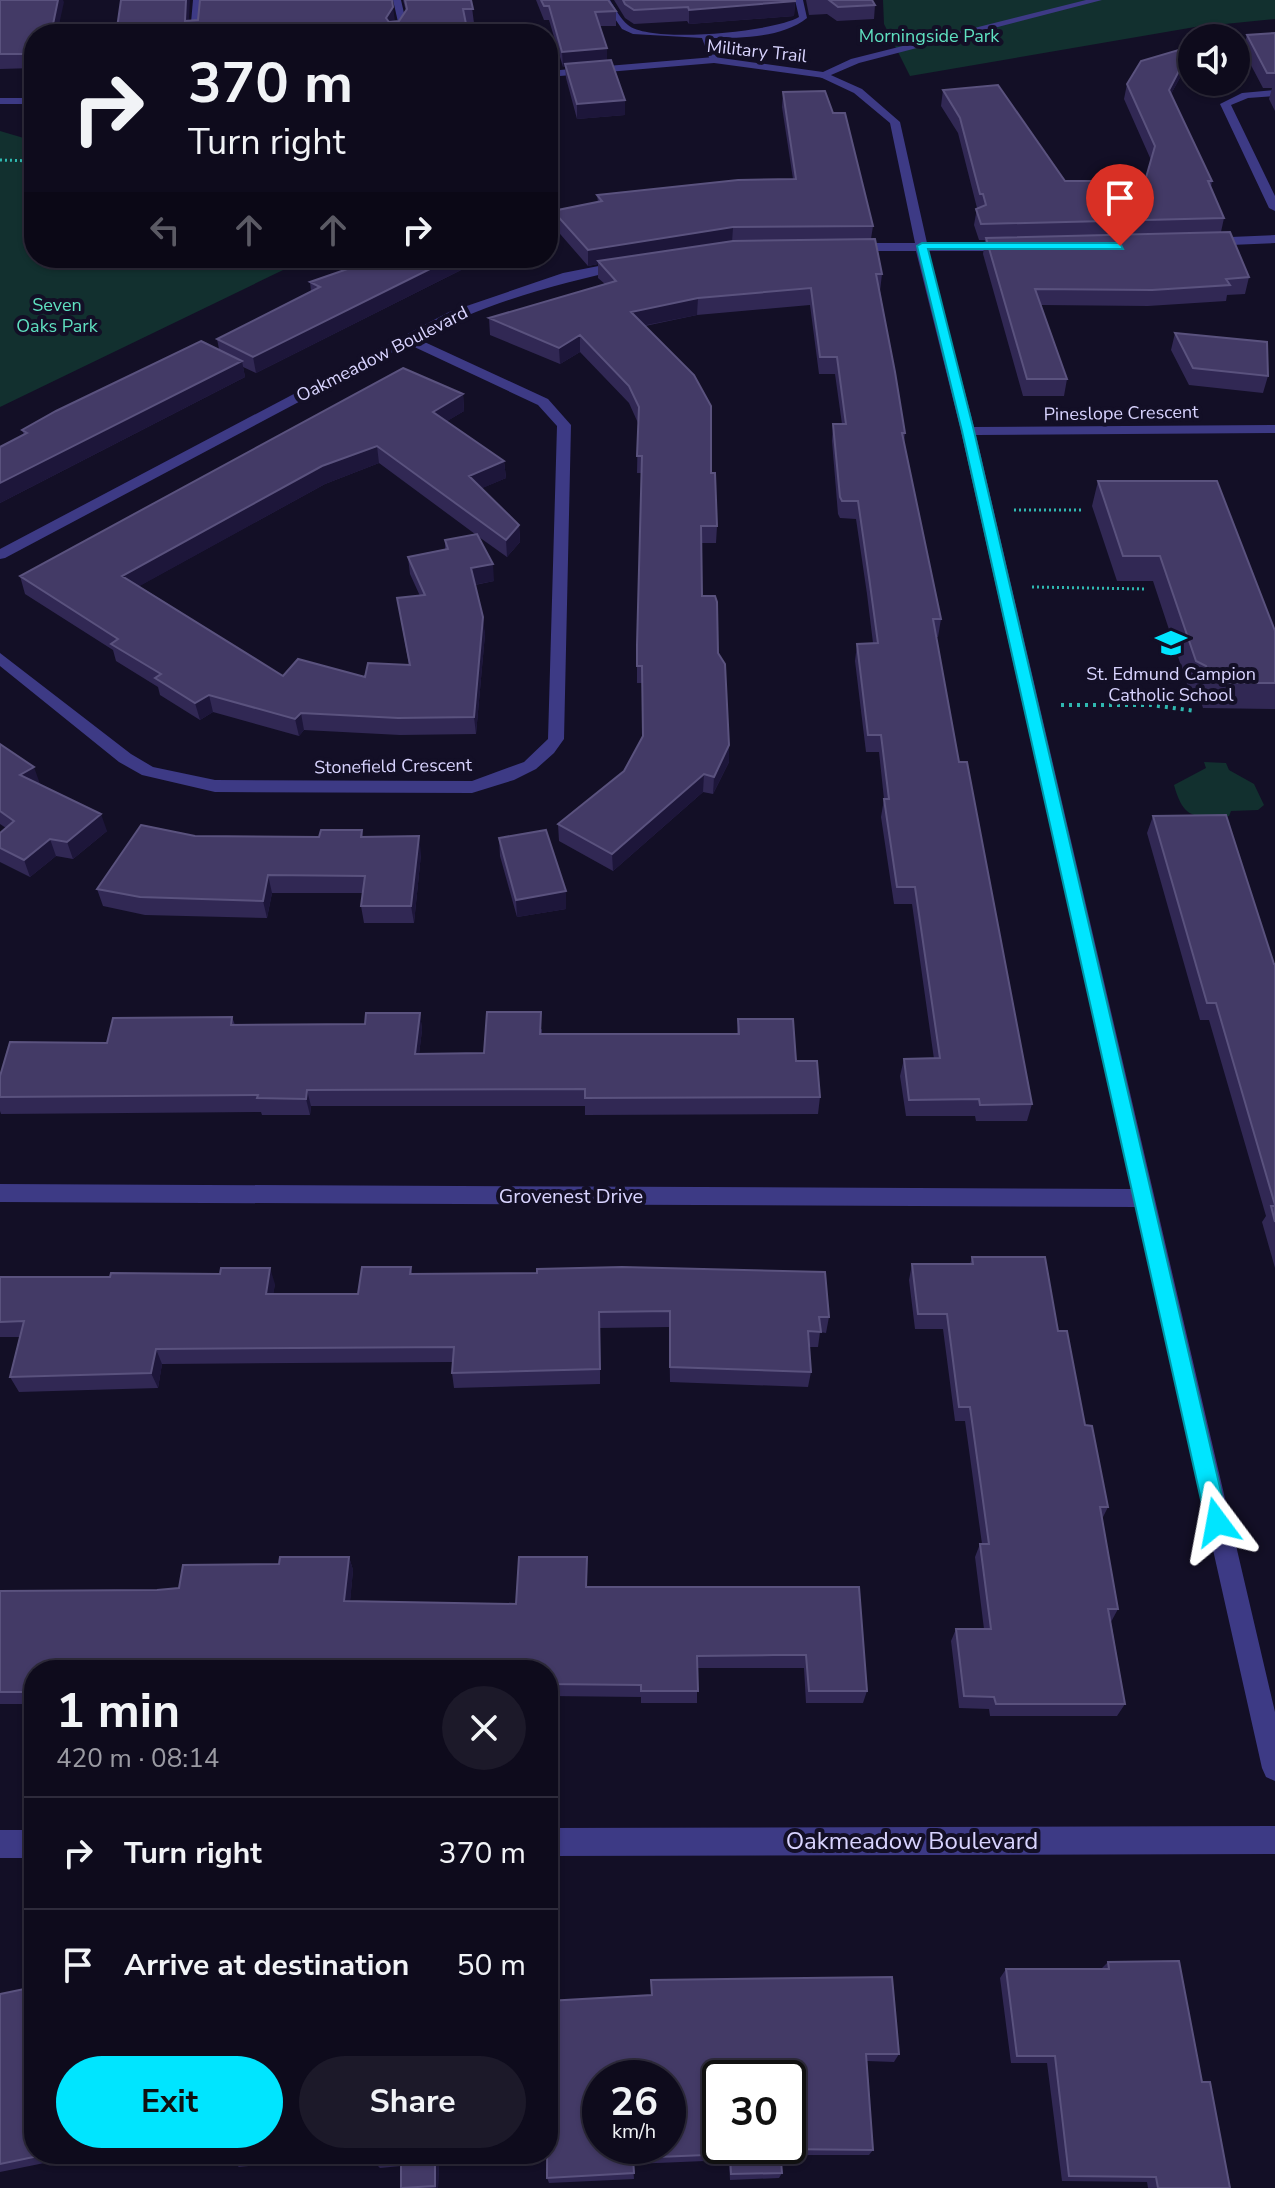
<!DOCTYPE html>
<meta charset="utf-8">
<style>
body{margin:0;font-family:"Nunito Sans",sans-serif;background:#1c1929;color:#f1f3f6;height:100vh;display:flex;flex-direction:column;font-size:30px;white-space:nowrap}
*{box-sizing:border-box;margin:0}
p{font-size:26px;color:#9b9ba3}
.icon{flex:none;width:44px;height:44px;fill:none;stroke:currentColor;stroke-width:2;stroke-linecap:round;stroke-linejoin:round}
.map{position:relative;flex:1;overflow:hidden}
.sheet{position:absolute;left:24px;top:1660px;width:534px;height:504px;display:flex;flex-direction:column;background:#0e0b1c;border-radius:32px;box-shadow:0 2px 6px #0004,0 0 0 2px #2e2b3b}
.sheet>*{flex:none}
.top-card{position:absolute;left:24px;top:24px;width:534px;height:244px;border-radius:32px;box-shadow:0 2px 6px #0004,0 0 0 2px #2e2b3b;background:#0e0b1c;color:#f1f3f6;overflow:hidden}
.buttons{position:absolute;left:1178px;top:24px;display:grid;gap:16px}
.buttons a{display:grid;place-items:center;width:72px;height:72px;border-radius:50%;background:#0e0b1c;box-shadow:0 2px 6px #0004,0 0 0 2px #2e2b3b;font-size:40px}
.speed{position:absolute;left:582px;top:2060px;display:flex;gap:16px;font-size:40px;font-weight:700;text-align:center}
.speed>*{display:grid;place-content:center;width:104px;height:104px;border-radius:50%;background:#0e0b1c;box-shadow:0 2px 6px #0004,0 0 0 2px #2e2b3b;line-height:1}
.speed small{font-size:20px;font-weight:400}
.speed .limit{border:4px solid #111;border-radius:12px;background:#fff;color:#111}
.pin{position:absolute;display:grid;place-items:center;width:68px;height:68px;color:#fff;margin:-82px -34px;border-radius:50% 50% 50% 0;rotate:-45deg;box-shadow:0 0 8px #0007}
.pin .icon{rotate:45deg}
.me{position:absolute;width:88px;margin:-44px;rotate:347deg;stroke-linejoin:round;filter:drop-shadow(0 0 6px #0008)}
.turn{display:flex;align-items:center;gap:28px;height:168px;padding:0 32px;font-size:36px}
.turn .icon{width:104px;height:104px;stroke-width:2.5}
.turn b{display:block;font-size:56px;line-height:68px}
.lanes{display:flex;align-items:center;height:76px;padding:0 32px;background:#0003;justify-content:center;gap:40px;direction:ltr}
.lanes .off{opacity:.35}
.round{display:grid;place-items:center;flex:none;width:84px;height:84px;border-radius:42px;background:#1c1929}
.summary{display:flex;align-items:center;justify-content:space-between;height:136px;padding:0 32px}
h1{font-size:48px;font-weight:700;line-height:60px}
.cta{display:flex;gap:16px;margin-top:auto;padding:16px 32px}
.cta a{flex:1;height:92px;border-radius:48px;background:#00e5ff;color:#111;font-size:32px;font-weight:700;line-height:92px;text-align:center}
.cta a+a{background:#1c1929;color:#f1f3f6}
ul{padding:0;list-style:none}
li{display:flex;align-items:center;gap:24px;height:112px;padding:0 32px;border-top:2px solid #2e2b3b}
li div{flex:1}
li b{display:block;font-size:30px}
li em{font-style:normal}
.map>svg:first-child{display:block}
.green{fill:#12302f}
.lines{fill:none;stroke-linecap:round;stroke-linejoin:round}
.path-far1{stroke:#2fb8b0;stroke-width:3;stroke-dasharray:2 3;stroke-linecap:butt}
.path{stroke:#2fb8b0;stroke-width:4;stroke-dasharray:3 5;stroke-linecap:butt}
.service{fill:#3d3a85;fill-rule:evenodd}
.minor{fill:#3d3a85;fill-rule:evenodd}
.tertiary{fill:#3d3a85;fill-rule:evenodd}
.wall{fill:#312854;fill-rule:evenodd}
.shaded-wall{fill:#1d163a}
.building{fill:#433a66;stroke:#5a527e;stroke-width:2;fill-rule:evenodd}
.route{fill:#00e5ff;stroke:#0095a6;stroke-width:2}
.labels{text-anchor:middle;stroke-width:8;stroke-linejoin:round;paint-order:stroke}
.far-park-label{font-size:18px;fill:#5fe0c0;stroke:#130f26}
.far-street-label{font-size:18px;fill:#d9d4ff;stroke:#130f26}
.far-poi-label{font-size:18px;fill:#d9d4ff;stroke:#130f26}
.street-label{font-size:20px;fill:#d9d4ff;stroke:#130f26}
.near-street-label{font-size:24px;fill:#d9d4ff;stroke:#130f26}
</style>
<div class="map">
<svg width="1275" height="2188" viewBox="0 0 1275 2188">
<rect width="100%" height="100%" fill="#130f26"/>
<!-- green -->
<path class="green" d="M883,0H1275V19L1195,27L910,76L884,24Z
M0,131L34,141V258H308L0,407Z
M1204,762L1226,763L1229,770L1254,784L1264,805L1258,810L1231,811L1229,816C1195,817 1184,821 1174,785L1206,768Z"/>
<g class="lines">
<!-- path-far1 -->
<path class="path-far1" d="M0,160L34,161
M1014,510H1081
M1032,587L1147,589"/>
<!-- path -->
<path class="path" d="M1061,705H1151L1196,711"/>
<!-- service -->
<path class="service" d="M193,0H201L198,34H190Z
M393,0H401L406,22L398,34H390L398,22Z
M602,0H610C615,8 621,20 628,25C650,44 774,32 799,17L795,0H803L807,18C782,38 741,38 710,38L718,60L714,62L710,60L702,38L633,34L622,29Z"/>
<!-- minor -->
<path class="minor" d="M824,72L862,89L900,122L927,243H1011L1017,247L1011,251H928L974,427L1275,425V433L976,435L1275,1712V1781L1266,1777L1262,1768L1136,1207L0,1202V1184L1132,1189L961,431L916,251H851L845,247L851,243H915L890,123L854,93L820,77Z
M1275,90V96L1248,98L1231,105L1275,196V211L1269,208L1220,104L1242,93Z
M1275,235V243L1207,246L1201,242L1207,238Z
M624,261L630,265L628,268C554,285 486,302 418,339L548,399L571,425L564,739L554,753L536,769L514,780L472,793L215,792L142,775L119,762L0,666V653L131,754L153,767L215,780L472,781L524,762L548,739L557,426L538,405L408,344L5,558L0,559V549L449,312L563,273Z
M1275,1826V1854L548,1856V1828Z
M0,1830H34V1858H0Z"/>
<!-- tertiary -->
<path class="tertiary" d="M1086,0H1102L859,63L824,78L714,63L548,77V71L714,57L823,72L851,59Z
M0,98H34V104H0Z"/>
</g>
<!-- wall -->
<path class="wall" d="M0,0H63L57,34H34V68L0,69Z
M403,0H471L474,23L466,24L468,34H118L117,28L189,21L395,22L399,21L406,11Z
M536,0H608L616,11V26H600L607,60L625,115L577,119L566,78L565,67H563L549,20H544Z
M614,0H795L794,16L689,24L687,21L634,24L625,18Z
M806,0H872L875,5L874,19L837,21L827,14L809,15Z
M1275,33V111L1269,99L1272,88H1263L1243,50L1247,35Z
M1189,61L1171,94L1212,181L1211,187L1224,218L1221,232L1249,277L1245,294L1227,295L1226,301L1148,306L1041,305L1067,379L1064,396H1023L983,254L985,240H979L974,225L977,208L958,133L941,106L943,90L1065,181H1145L1151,160L1124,99L1127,84Z
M783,92L873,226L871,239L882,274L880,291L905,433L904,442L941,619L938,637H936L959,762L1032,1104L1027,1121H976L975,1116H906L900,1076L904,1059H934L912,904H894L881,817L884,799L879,752H866L855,661L857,644L873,643L867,594L856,519L840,518L838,514L832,441L833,424H842L835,374H819L810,305L697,315L645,326L711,473L717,526L716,543H701L702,596L718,653L729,745V762L713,794L703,792L613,871L559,841L558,824L624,771L643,736L642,683H637V663L642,473H637L638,423L629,403L580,352L560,364L490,335L489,318L605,284L598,278V264L588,266L554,227L553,211L598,202L597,195L793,179L782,107Z
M379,258H475V263L256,373L243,367L245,377L0,503V447L24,435L22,430L219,349L217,339L311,291L310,282Z
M1175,333L1268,376L1263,393L1189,385L1171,350Z
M463,394L464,411L447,421L504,461L506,478L482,488L519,525L520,542L507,557L479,537L494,581L475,585L485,634L476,734L400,735L304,730L299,736L213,712L200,720L160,695L158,687L116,661L113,650L25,594L20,576ZM379,463L475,534L445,540V549L408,557L410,574L420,596L397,598L409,665L365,677L283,676L139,586L325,484Z
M1098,481L1275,631V709L1203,708L1198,692L1188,687L1153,581H1117L1092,506Z
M0,744L39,784L107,831L73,859L56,856L30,877L0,862V833L6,828L0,824Z
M1153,816L1274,964H1275V1268L1262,1222L1266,1216L1209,1020H1200L1147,833Z
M362,830L363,837L421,854L414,923H364L361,906L363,893H272L267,918L145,915L103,906L97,889L195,836L319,837Z
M499,838L566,891V909L517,917L500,856Z
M420,1013L422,1030L419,1054L484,1053L542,1029V1034H737L738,1019L796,1061L820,1097L818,1114L585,1115V1106H311L310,1115H262L261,1112L1,1114L0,1111V1076L232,1017L235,1025L365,1024Z
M972,1257L1058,1331L1108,1507L1102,1519L1118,1609L1111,1622L1125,1704L1117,1716H990L989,1709L959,1708L951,1641L956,1629H984L975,1557L980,1544H982L965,1421H955L943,1329H915L909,1280L912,1264H970Z
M411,1267L412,1274L829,1317L826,1333L820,1332L818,1347H809L811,1372L808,1387L670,1382L669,1327L600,1328V1384L454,1388L452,1373L453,1362L162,1364L158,1388L19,1392L10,1377L20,1337H0V1277L275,1284L273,1294H358Z
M349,1557L353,1570L350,1601L516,1604L587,1571V1587H859L867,1691L863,1703H806L804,1668H697V1703H641V1697L548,1696V1670H34V1704H0V1591L157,1590L179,1588L279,1564Z
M1108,1962L1202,2082L1230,2188H1148L1147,2182L1062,2181L1047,2063H1011L1000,1978L1006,1969H1101Z
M0,1994L34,2154H60L59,2160L0,2172Z
M548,2001L899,2054L894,2062L867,2061L873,2150L869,2155H781L782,2173L779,2178L730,2180L729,2160L633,2164L634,2179L549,2183L547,2178Z
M121,2154H158L129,2159Z
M232,2154H373L239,2167L231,2161Z
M375,2154H462V2162L439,2164L438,2188H401V2166L380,2168L375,2163Z"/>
<!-- shaded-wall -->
<path class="shaded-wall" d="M58,0H63L64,2L57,34H51Z
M186,0H190L188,34L185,21Z
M795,1L794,16L689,24V10Z
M393,7L395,21L389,30L386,18Z
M1192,46L1189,61L1165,105L1169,90Z
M607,48V63L563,67L562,52Z
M625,100V115L577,119V104Z
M733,227L732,243L598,261V264L588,266V250Z
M452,258H475V263L256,373L253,357Z
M698,298L697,315L631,328V312Z
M580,335V352L560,364L559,348Z
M242,361L245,377L0,503V483Z
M463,394L464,411L434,429L433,412Z
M377,446L379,463L325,484L127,593L122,576L322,466Z
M504,461L506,478L471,493L469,476Z
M519,525L520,542L507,557L506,540Z
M493,564L494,581L473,585L471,568Z
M483,617L485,634L476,734L474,717Z
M209,695L213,712L200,720L195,703Z
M301,713L304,730L299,736L295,719Z
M729,745V762L713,794L714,777Z
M34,767L40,784L20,775Z
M704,774L703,792L613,871L612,854Z
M101,814L107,831L73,859L67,842Z
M419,836L421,854L414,923L411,906Z
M50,839L56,856L30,877L24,860Z
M268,875L272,893L267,918L263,901Z
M566,891V909L517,917L516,900Z
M420,1013L422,1030L417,1071L415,1054Z
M307,1090L311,1106L310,1115L306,1099Z
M270,1268L275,1284L271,1309L266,1294Z
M156,1349L162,1364L158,1388L151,1373Z
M349,1557L353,1570L349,1614L344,1601Z
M49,2154H60L59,2160Z
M435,2158L439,2164L438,2188H436L435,2186Z"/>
<!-- building -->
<path class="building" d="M0,0H58L51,34H34V54H0Z
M121,0H186L185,21L198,20L200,0H392L393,7L386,18L389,22L399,21L407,9L405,0H471L473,9H463L468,34H427L422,28L333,33V34H126L127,27L117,28Z
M541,0H608L616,11L595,12L607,48L562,52L549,6H544Z
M623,0H795V1L689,10L688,7L634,10L625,4Z
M829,0H872L875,5L838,7Z
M1275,33V73H1267L1247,35Z
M1192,46L1169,90L1212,181H1208L1224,218L981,224L976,209L986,205L983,194H980L960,118L943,90L998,85L1065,181H1145L1155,146L1127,84L1141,61Z
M611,60L625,100L577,104L565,64Z
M825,91L833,113H845L873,226L733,227L588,250L553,211L602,201L597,195L738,180L796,179L783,92Z
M1230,232L1249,277L1226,279L1230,285L1152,290L1035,289L1067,379H1027L986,238Z
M875,239L882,274H876L895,372L905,433H902L941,619H933L959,762H967L1032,1104L980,1105L979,1099L909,1100L904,1059L940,1058L915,887H897L884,799H889L881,735H868L857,644L878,643L869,577L858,501H842L840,497L833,424H846L837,357H820L811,288L698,298L631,312L694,375L711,406V473H715L717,526H701L702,596H715L717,602L718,653L725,664L729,745L714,777L704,774L612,854L558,824L624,771L643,736L642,666H637V645L642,456H637L639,407L629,386L580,335L559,348L489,318L616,281L598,261L733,241Z
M379,258H452L253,357L217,339L320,287L310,282Z
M1175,333L1267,342L1268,376L1193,368Z
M201,341L242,361L0,483V447L27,433L22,430L56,411Z
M403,368L463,394L433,412L504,461L469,476L519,525L506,540L377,446L322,466L122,576L283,676L298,659L365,677L368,663L410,665L397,598L425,595L408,557L448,549L445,540L477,534L493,564L471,568L483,617L474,717L398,718L301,713L295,719L209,695L195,703L155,678L161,674L111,644L118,639L20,576Z
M1098,481H1217L1275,631V683H1211L1206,666L1196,661L1160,556H1123Z
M0,744L34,767L20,775L101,814L67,842L50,839L24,860L0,848V833L14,821L0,811Z
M1226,815L1274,964H1275V1205L1216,1003H1207L1153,816Z
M141,825L195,836L319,837L321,830H362L361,837L419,836L411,906H361L365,876L268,875L263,901L140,897L97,889Z
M546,830L566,891L516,900L499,838Z
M487,1012H541L540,1034H739L738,1019H793L796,1061H817L820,1097L585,1098V1089L307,1090L306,1099L257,1098L258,1095L0,1097V1076L10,1042L107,1043L113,1018L232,1017L231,1025L365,1024L366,1013H420L415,1054L484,1053Z
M1271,1206H1275V1222Z
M972,1257H1045L1058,1331H1067L1085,1425L1092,1426L1108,1507H1100L1118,1609H1108L1125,1704H996L994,1697L964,1696L956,1629H991L980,1544H989L970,1407H959L947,1314H918L912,1264H973Z
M362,1267H411L410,1274L537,1273V1269L622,1267L825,1272L829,1317H819L821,1332L808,1331L811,1372L670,1367V1311L599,1312L600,1369L452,1373L454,1347L156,1349L151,1373L10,1377L24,1321L0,1322V1277H110L111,1273L220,1274L221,1268H270L266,1294H358Z
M280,1557H349L344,1601L516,1604L519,1557H587L586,1587H859L867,1691H809L806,1655H774L697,1656L698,1691H641V1685L548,1684V1670H190L191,1663L82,1665L81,1670H34V1692H0V1591L157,1590L179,1588L183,1565L279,1564Z
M1179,1961L1202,2082H1210L1230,2188H1158L1156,2177L1069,2176L1055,2056H1017L1006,1969H1109L1108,1962Z
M892,1977L899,2054H866L873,2150L780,2149L782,2173L731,2174L730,2154L633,2158L634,2173L547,2178L548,2001L652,1995L651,1980ZM600,2078H668V2146H600ZM720,2078H788V2146H720Z
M34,1987V2154H48L0,2164V1994Z
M232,2154H305L231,2161Z
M375,2154H458V2156L435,2158V2186L401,2188V2160L375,2163Z"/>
<!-- route -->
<path class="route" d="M1120,243L1123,249H928L974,431L1228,1522L1225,1529L1217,1532L1209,1529L1206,1522L962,431L917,246L922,243Z"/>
<!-- icons -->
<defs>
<symbol id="school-bare" viewBox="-9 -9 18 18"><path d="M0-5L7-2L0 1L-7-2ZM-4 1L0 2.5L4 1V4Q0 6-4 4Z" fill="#00e5ff" stroke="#130f26" stroke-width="2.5" paint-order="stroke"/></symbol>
</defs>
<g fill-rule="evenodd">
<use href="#school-bare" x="1149" y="621" width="44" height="44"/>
</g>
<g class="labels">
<!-- far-park labels -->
<g class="far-park-label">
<text x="929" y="42">Morningside Park</text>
<text x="57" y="311">Seven<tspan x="57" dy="21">Oaks Park</tspan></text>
</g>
<!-- far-street labels -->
<g class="far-street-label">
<text transform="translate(757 51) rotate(6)" y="6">Military Trail</text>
<text transform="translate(382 354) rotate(-27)" y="6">Oakmeadow Boulevard</text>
<text transform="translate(1121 413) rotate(-1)" y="6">Pineslope Crescent</text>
<text transform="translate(393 766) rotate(-1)" y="6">Stonefield Crescent</text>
</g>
<!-- far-poi labels -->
<g class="far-poi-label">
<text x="1171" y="680">St. Edmund Campion<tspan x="1171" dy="21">Catholic School</tspan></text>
</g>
<!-- street labels -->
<g class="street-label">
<text x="571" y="1203">Grovenest Drive</text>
</g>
<!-- near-street labels -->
<g class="near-street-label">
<text x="912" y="1849">Oakmeadow Boulevard</text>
</g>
</g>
</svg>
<div class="buttons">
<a><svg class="icon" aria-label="sound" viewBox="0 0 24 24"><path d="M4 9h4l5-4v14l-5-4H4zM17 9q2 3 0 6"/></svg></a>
</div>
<div class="speed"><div>26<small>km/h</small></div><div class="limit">30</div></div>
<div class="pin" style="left:1120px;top:246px;background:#d93025"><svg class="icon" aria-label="arrive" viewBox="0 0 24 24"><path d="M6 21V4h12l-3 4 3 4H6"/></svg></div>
<svg class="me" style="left:1217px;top:1522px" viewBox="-20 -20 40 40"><path d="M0-17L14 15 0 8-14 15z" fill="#00e5ff" stroke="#fff" stroke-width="4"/></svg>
<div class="top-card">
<div class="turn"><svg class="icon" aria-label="right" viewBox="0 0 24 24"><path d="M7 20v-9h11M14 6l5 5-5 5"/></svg><div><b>370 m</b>Turn right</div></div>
<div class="lanes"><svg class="icon off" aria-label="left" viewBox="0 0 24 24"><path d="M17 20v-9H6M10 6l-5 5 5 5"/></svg><svg class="icon off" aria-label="ahead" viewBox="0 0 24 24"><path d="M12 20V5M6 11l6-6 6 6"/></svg><svg class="icon off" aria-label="ahead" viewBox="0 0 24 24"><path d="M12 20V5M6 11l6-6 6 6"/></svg><svg class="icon" aria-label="right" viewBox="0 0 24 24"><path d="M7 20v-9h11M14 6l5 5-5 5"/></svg></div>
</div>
<section class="sheet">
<div class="summary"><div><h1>1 min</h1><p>420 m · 08:14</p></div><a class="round"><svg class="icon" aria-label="close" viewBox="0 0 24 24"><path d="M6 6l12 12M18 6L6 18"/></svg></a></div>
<ul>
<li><svg class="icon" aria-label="right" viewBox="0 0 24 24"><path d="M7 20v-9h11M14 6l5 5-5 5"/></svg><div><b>Turn right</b></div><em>370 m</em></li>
<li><svg class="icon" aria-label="arrive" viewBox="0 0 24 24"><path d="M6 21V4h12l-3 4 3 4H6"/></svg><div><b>Arrive at destination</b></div><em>50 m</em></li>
</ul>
<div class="cta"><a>Exit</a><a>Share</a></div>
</section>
</div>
